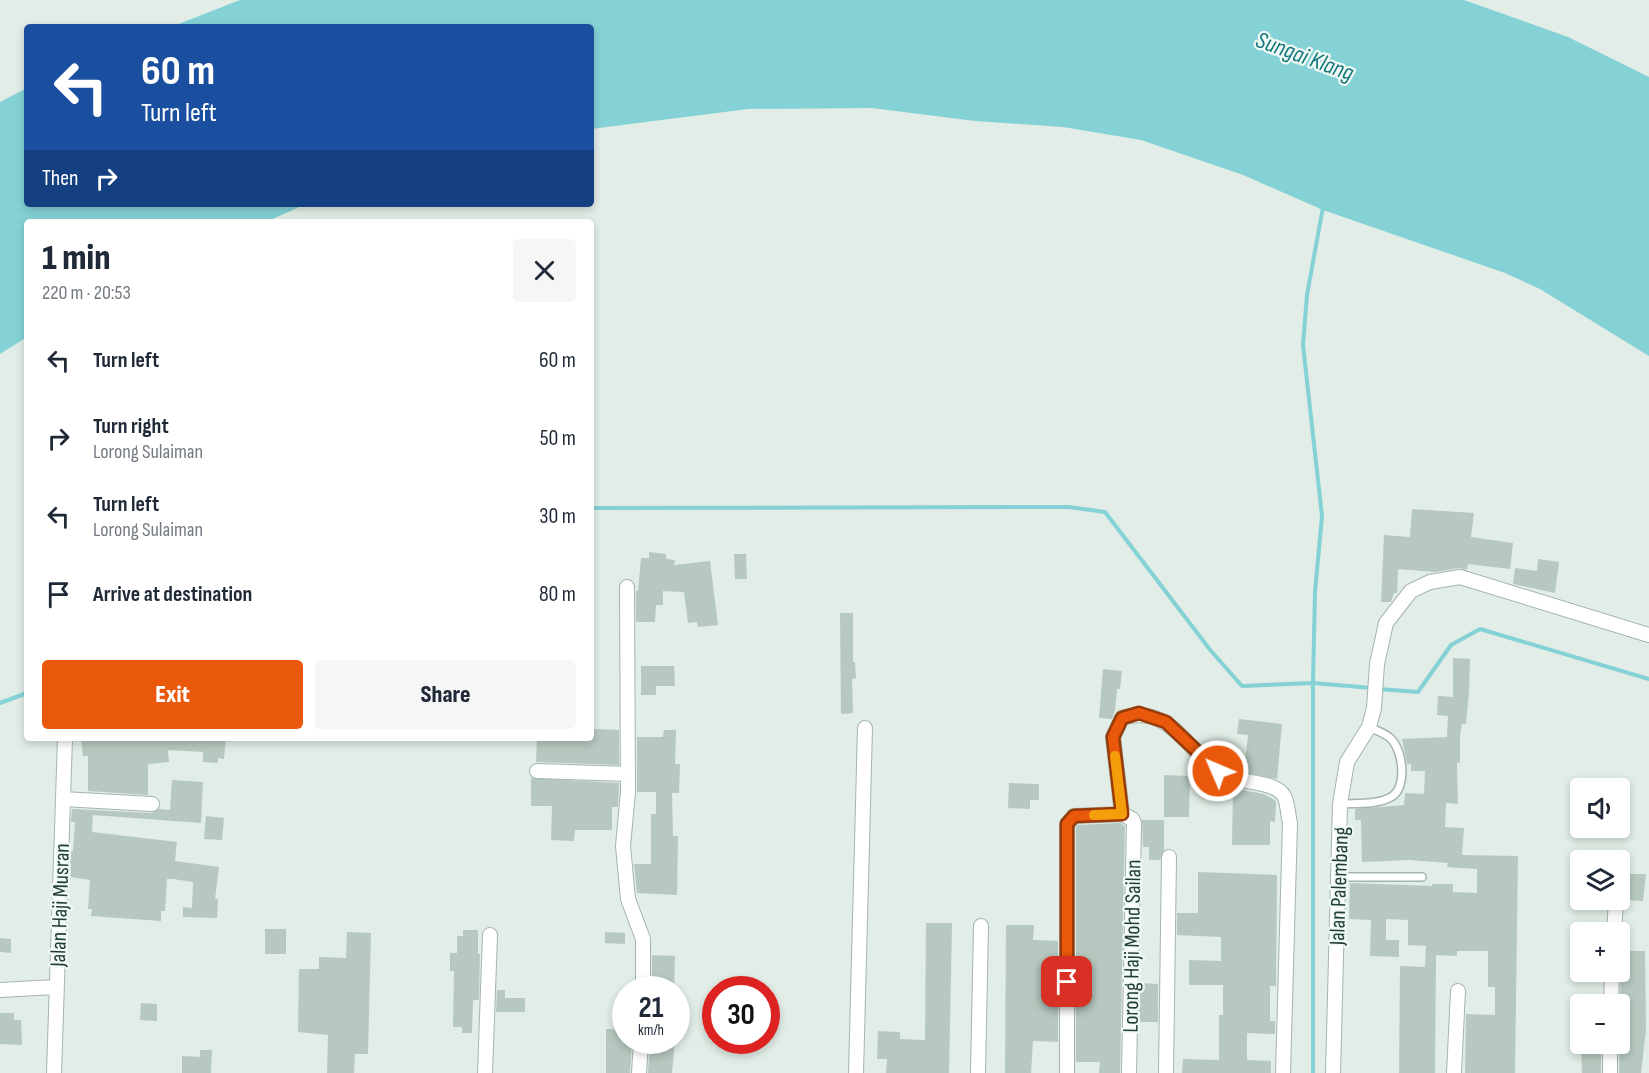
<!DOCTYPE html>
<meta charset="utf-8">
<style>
body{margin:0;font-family:"Sofia Sans Condensed",sans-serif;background:#f6f6f7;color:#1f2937;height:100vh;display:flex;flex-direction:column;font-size:22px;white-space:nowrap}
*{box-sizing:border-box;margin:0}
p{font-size:20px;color:#747a83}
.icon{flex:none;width:33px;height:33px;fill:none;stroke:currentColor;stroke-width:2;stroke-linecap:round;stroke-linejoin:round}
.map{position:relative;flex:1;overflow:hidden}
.drawer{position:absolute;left:24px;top:219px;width:570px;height:522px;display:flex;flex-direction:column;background:#fff;border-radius:6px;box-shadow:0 3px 9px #0003}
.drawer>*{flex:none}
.top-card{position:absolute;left:24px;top:24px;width:570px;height:183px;border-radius:6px;box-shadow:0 3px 9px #0003;background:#1a4fa0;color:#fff;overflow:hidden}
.tools{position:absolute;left:1570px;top:778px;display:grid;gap:12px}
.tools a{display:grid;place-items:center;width:60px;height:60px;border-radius:6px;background:#fff;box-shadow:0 3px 9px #0003;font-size:30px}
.speed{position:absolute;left:612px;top:976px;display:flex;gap:12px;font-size:30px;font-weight:700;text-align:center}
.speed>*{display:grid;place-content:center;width:78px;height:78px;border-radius:50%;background:#fff;box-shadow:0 3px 9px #0003;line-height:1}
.speed small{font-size:15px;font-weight:400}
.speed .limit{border:9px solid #d22;background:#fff;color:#111}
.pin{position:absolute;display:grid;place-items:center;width:51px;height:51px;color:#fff;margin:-26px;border-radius:12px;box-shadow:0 3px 9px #0006}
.me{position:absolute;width:66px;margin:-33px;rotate:315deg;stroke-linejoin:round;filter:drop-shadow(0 0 4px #0008)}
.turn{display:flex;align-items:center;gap:21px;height:126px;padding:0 18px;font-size:27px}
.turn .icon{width:78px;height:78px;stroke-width:2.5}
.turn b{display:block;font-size:42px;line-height:51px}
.then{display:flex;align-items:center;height:57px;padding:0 18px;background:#0003;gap:12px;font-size:22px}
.round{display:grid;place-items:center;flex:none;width:63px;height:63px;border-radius:6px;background:#f6f6f7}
.overview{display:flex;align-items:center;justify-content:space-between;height:102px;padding:0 18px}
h1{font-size:36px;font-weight:800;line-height:45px}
.primary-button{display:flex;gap:12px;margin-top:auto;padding:12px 18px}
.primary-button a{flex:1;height:69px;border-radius:6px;background:#ea580c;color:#fff;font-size:24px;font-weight:800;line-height:69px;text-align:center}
.primary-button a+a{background:#f6f6f7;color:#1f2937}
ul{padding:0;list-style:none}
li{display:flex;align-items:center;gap:18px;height:78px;padding:0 18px}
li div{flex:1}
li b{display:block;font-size:22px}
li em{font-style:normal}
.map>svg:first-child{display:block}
.water{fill:#84d2d6}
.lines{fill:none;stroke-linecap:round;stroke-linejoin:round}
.stream{stroke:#84d2d6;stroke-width:4}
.building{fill:#b6c8bf}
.lane-casing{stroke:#a3b5ad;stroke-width:10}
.street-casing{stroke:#a3b5ad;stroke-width:16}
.lane{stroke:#fff;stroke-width:7}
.street{stroke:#fff;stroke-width:14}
.route-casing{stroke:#983908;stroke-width:15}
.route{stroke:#ea580c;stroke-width:10}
.slow{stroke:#f59e0b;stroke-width:10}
.labels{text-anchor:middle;stroke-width:4.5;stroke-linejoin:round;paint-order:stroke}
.street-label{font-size:22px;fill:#203f33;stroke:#f1f9f4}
.water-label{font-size:24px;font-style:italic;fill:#15787f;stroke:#f1f9f4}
</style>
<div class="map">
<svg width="1649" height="1073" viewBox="0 0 1649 1073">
<rect width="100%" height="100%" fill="#e1ede6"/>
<!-- water -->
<path class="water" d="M240,0H1464L1568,37L1649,77V356L1540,289L1505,273L1323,210L1243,175L1141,140L1063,127L975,121L872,108L748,109L591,129V27H171Z
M27,88V204H306L266,222H27V337L0,354V102Z"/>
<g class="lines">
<!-- stream -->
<path class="stream" d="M591,508L1069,507L1105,512L1211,651L1242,686L1313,683L1372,688
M1379,689L1418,692L1451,645L1480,629L1649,679
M0,703L27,693
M1313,1073V683L1315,592L1322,516L1303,345L1307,295L1323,207"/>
</g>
<!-- building -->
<path class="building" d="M1412,509L1474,513L1471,537L1513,543L1510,569L1468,564L1467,570L1459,568L1435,572L1398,569L1397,593H1394L1391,602H1381L1384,535L1410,537Z
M649,552L666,554V559L675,560L674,565L710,561L718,625L698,627L697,622L688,623L684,592L663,591V605H656L655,622H636V591H638L641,558H649Z
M734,554H746L747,579H735Z
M1538,559L1559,562L1555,593L1513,584L1515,568L1537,571Z
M840,613H853V662H855L856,678L852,679L853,713L841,714Z
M1453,658L1470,659L1469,692L1466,724H1462L1460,736V763H1457L1458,804L1446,803L1445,827L1464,828L1462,855L1518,856L1515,1073H1465L1466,1014L1495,1015V987H1488V951H1457V956L1436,955L1435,1073H1399L1400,966L1425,967L1426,946L1408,945V920L1386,919V940H1399V957L1370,956L1371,920L1349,919L1350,883L1432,886V884H1453V892L1477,893V869L1447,867L1448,863L1409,860L1362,862L1361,820H1355V809L1404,805L1405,793L1424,794L1425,771H1411V764H1407L1402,739L1447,737L1448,716L1437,715L1438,696L1453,697Z
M641,666H674L675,686H656V695H641Z
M1103,669L1122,671L1120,689H1117L1115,710L1112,719L1099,718Z
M1239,719L1282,724L1277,779L1244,772L1248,735L1237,734Z
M591,729L619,730V765L536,762L537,738H591Z
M664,730H676L675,764H680L679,793H672L673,836H678L677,895L637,893L634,864H651V814H656V792H637V737H663Z
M81,738H226L224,759L218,758V763L203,762V752L168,750L169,762L148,764V795L88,791V756H83Z
M1164,775L1190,776L1189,817H1164Z
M531,778L619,783L618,807H612V830H575L574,841L551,840L552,806H531Z
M172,780L203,782L201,823L93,815L92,832L177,842L175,861L219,867L215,899H218L217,918L183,917V907L192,908L193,882L173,879H167L165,911H161V921L91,916L92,909H88L90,880L71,877L70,851H73L75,822H71L72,809L152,813L159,809L170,810Z
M1009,783L1039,784V800H1030V809L1008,808Z
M1233,788L1264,794L1276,801L1275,822L1270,821V845H1232Z
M206,816L224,818L222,840L204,839Z
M1142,820H1164V850L1160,860H1149V847H1143Z
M1120,823L1125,826L1120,1073H1099L1100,1062H1076V827L1078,825Z
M1198,872L1277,875L1276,986H1270V1021H1275V1034L1247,1033V1060L1271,1061V1073H1182L1183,1059L1219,1060V1015H1223V985H1189V960L1221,961V937L1177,935V913H1198Z
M1622,874H1646L1643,901L1625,900Z
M926,923H952L949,1073H886L887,1059H877L878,1031L900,1032V1039L925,1040Z
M1006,925H1034L1033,940L1058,941V1042L1033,1041L1031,1073H1005Z
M265,929H286V954H265Z
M463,930H478V954H480L479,1000H473L472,1033H462V1027H453L454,971H450V953H457V936H463Z
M347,932L371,933L368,1054H355L354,1073H327L328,1035L298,1032L299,969H319V957L346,958Z
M605,932L625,933V944L605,943Z
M0,938L11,939V953L0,952Z
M1621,951H1645L1646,1029L1641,1073H1619Z
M652,955L675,956L674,990H652Z
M1140,983L1158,984V1022H1139Z
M497,990H505V998H525V1012H496Z
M141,1003L157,1004V1021L140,1020Z
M0,1013H14V1020H21L22,1045L0,1044Z
M606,1029H626V1041H632L630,1073H606Z
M650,1041H675L672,1073H648Z
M1581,1044H1601V1073H1582Z
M200,1050H212L211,1073H182V1056L200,1057Z"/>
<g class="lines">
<defs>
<path id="lane" d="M1340,804C1356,803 1377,805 1391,797C1408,788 1403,749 1390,738C1385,733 1375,730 1369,727
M1338,877H1422"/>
<path id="street" d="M627,587L628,792L623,846L628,899L643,939V990
M537,771L628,774
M63,799L152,804
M1122,814L1113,737L1122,718C1175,702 1189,760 1229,777C1244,783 1275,781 1284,796C1288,803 1288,816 1290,823L1283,1073
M1614,933L1616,901
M0,990L56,987
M1611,1005L1612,972
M1610,1044V1073
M54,1073L65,738
M485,1073L490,935
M639,1073L641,1041
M856,1073L865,728
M978,1073L981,926
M1067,1073V824L1074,816L1122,814L1132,819L1134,823L1129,1073
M1166,1073L1169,857
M1333,1073L1340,804L1347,762L1369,727L1374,708L1377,664L1386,623L1411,591L1430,582L1460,577L1649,635
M1454,1073L1458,991"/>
</defs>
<!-- lane casing -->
<use href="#lane" class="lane-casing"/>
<!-- street casing -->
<use href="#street" class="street-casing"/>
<!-- lane -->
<use href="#lane" class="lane"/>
<!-- street -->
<use href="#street" class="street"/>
</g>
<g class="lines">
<defs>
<path id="route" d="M1067,982V824L1074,816L1122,814L1113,737L1122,718L1139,713L1166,722L1218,771"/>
</defs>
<!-- route casing -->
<use href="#route" class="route-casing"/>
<!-- route -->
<use href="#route" class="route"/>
<!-- slow -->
<path class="slow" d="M1094,815L1122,814L1115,756"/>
</g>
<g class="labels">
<!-- street labels -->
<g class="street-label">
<text transform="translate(1338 886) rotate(-88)" y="8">Jalan Palembang</text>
<text transform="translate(59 905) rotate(-88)" y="8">Jalan Haji Musran</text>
<text transform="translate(1131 946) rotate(-89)" y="8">Lorong Haji Mohd Sailan</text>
</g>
<!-- water labels -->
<g class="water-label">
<text transform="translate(1305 56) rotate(20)" y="8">Sungai Klang</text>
</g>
</g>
</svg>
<div class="tools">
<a><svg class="icon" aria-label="sound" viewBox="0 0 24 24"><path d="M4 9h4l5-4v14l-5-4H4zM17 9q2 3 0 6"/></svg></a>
<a><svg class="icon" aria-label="layers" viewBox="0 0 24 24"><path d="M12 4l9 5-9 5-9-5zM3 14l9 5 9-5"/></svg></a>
<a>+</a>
<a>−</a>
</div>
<div class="speed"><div>21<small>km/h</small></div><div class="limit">30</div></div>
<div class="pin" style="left:1067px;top:982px;background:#d93025"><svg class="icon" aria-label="arrive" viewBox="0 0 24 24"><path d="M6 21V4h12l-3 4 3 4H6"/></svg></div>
<svg class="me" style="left:1218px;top:771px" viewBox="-20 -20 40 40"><circle r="17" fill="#ea580c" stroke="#fff" stroke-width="3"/><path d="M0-11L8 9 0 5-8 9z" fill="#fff"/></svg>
<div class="top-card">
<div class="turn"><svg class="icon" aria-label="left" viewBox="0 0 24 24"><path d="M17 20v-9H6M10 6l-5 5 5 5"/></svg><div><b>60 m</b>Turn left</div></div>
<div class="then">Then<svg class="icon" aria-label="right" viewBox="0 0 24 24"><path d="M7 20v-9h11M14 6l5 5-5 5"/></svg></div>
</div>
<section class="drawer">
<div class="overview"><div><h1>1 min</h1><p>220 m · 20:53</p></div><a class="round"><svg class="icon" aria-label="close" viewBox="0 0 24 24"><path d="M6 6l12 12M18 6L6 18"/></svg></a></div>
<ul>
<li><svg class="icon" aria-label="left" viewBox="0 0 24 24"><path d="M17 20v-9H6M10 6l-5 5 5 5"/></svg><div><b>Turn left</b></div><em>60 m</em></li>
<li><svg class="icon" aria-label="right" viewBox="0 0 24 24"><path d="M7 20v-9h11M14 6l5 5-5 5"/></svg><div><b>Turn right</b><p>Lorong Sulaiman</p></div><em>50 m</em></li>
<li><svg class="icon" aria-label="left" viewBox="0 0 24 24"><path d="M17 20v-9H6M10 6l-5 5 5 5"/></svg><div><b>Turn left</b><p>Lorong Sulaiman</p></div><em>30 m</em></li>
<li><svg class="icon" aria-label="arrive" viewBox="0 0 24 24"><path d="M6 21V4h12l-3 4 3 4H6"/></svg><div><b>Arrive at destination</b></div><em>80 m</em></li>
</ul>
<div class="primary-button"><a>Exit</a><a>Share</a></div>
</section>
</div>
